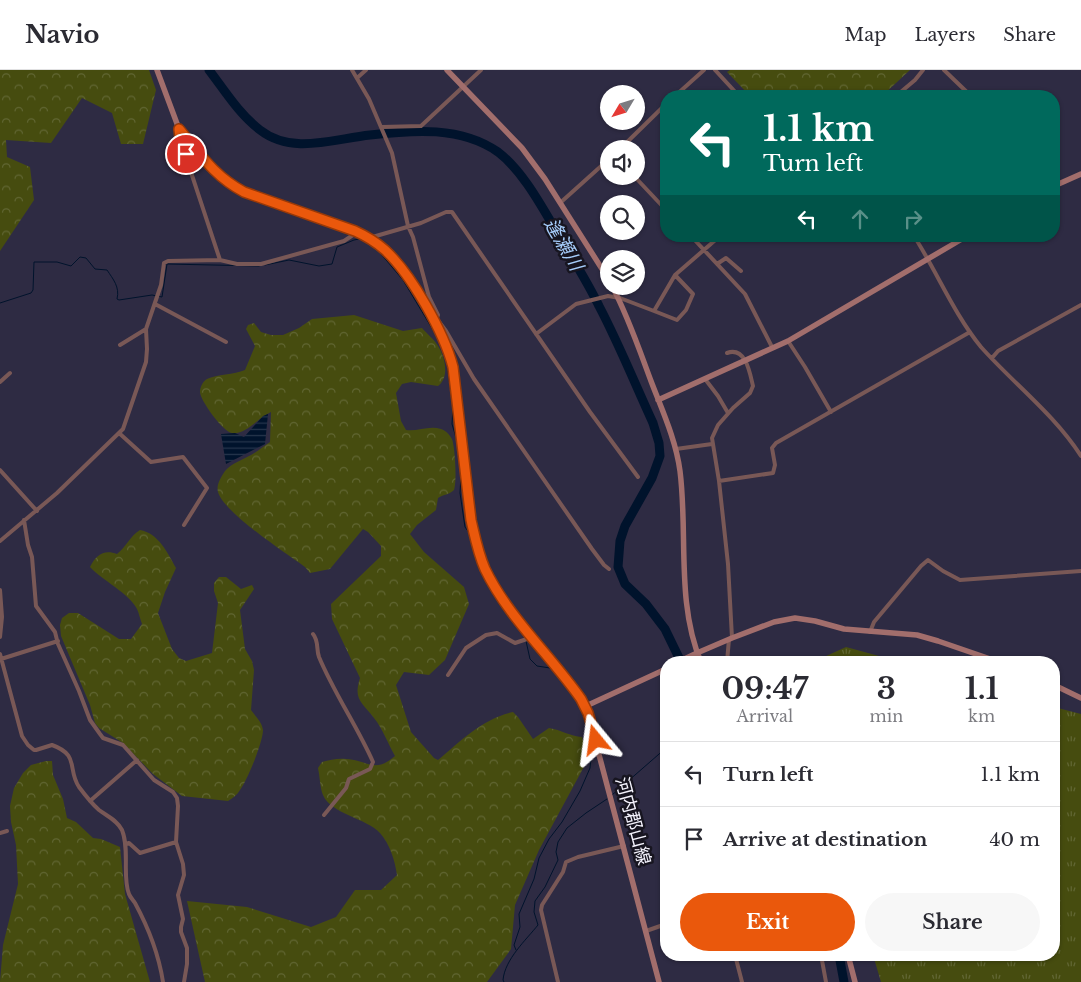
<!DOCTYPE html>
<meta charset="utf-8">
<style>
body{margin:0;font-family:"Libre Baskerville","Noto Sans JP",serif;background:#f7f7f7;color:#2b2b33;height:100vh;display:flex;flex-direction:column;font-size:19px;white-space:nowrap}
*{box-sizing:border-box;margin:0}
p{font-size:16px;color:#7c7c81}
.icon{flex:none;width:28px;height:28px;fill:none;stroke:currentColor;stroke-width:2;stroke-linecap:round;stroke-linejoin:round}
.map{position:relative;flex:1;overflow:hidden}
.drawer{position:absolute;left:660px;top:586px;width:400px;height:305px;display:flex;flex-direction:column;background:#fff;border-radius:20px;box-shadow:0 1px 4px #0004}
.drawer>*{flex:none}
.top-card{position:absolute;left:660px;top:20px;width:400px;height:152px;border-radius:20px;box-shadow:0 1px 4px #0004;background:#00695c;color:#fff;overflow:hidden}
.needle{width:32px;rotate:232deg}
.tools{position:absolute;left:600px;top:15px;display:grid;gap:10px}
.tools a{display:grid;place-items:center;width:45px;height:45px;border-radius:50%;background:#fff;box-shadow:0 1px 4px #0004;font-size:25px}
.pin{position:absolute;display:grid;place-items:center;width:42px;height:42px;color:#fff;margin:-21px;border:2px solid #fff;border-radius:50%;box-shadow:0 1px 5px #0007}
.me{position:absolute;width:55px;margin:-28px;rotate:344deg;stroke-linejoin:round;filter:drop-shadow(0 0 4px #0008)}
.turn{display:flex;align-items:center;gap:18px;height:105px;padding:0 20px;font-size:22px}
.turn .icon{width:65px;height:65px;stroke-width:2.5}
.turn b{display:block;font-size:35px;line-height:42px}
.lanes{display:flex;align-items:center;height:48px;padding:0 20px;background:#0003;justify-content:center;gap:25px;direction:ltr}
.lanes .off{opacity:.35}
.eta{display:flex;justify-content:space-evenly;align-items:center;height:85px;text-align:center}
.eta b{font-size:30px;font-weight:700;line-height:35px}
.cta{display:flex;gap:10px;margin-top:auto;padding:10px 20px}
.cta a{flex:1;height:58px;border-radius:30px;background:#ea580c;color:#fff;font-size:20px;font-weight:700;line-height:58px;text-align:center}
.cta a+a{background:#f7f7f7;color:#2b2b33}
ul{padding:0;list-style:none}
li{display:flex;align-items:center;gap:15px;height:65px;padding:0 20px;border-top:1px solid #e1e1e2}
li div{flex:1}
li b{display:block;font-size:19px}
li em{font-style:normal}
header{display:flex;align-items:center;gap:30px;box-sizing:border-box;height:70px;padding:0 25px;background:#fff;border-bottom:1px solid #e1e1e2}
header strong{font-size:24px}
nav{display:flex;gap:28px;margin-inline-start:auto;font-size:18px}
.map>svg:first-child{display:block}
.grass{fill:url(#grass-tufts)}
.forest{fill:url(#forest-crowns)}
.water{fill:url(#water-rules)}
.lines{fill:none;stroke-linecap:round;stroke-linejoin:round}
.stream{stroke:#00132c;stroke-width:1}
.river{stroke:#00132c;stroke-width:9}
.street{stroke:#795856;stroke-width:4}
.secondary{stroke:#a26e6c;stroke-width:5.5}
.route-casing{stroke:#983908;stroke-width:12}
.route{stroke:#ea580c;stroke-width:9}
.labels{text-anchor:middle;stroke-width:5;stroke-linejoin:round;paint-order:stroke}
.street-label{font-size:18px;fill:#f4f3fd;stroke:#171520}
.water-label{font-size:19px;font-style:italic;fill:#a6cdfb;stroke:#171520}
</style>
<header>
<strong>Navio</strong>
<nav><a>Map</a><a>Layers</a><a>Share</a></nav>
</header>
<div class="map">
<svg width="1081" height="912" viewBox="0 0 1081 912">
<defs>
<pattern id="grass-tufts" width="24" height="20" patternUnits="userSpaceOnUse" patternTransform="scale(1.25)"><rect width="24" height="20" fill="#464c0f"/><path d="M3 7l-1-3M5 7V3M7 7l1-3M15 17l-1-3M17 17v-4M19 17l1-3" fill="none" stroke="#616633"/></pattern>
<pattern id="forest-crowns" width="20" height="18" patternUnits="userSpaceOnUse" patternTransform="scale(1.25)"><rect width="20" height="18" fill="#464c0f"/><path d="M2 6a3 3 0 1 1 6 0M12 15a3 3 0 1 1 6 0" fill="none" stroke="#616633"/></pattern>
<pattern id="water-rules" width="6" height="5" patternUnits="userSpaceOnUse" patternTransform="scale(1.25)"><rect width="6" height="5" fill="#00132c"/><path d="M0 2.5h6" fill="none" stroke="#26364c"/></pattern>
</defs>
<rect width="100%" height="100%" fill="#2e2b43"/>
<!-- grass -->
<path class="grass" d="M846,577L901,592H813Z
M1054,637L1081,644V912H881L873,885H1054Z"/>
<!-- forest -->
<path class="forest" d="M0,0H149L156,20L143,74H121L112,43L82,28L51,73L6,70L7,87L30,97L34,130L0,181Z
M730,0H910L882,26H865L857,24L854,26H750L727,2Z
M354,245L403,261L422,258C427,264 434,269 438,276C445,287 450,307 438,316L411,312L402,314L396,323L401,351L406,360C417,362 429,355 441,359C446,360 453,368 453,373C455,382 457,411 454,420C449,425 444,424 438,428L436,440L417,455L410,464L424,482L464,517L469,534L445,590L429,605L404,602L396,615L411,662L434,688L438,690C462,670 482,649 513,642L518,647L533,669L549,658C561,660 570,666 582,667L586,680V693L539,780L515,835L511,879L487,912H205L187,831L247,837L311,857L336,847L355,820H381L397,805C395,791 390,774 380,763C366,748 331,744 323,725C320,718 320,707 318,698L322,692C330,690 338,688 346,689C367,690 375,704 395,686C388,674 383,659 374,648C362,632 353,630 360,608L332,549L331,534L381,486V476L368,462L363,459L330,499L310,503L305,497C286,483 224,443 218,422C216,415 221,407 225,401C232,393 242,390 251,385C258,381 264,376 270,372L271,342C259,347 246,365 232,363C223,362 200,330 200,322C200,317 203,311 207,309C217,304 234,305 245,300L255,276L246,259L248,255L254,253L261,262L271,265H283L299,258L312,249Z
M140,460C158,463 168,483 176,498L165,522L158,543L172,579L179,588L186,591L212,583L218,533L214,521V513L219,507H226L241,519L252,515L254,519L240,540L245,579L252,591L254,600L251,640C256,647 262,652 263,660C263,672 247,711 240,720C237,725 233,728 228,731L182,726L153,704L123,673L99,658L95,653L90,635L61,566L60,555L62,548L69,543H78L119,569H131L142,554C140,549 139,543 137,539C130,524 102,510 90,497C96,485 104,479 117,484C126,477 130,466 140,460Z
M46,691H52L53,705L63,729L67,748L76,752L93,768L101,769L120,777L125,824L150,912H0L3,875L18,814L16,775L11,752L10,736L14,718L23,703L31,695Z"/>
<!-- water -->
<path class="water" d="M268,344L265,374L226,394L221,364L235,363L244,367L263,346Z"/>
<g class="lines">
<!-- stream -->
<path class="stream" d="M265,195L289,190L319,196L332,194L337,177L354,170L359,169L366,171L376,178L403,210L442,275L446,286L449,309L453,337L452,354L457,371L461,405L460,423L465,457L470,464L475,485L484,506L493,522L523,561L525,567
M0,233L31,223L33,220L34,192H57L71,196L80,187L86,188L95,199L107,200C113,209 120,217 117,229L119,230L152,225L162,227L167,194L259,196
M612,725L666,678
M516,880L514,875L520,857L519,844L534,809L539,788L549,769L562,752L580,721L590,698L591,688L589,661L578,632L556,602L550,598L537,596L530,589L526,571
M504,912L503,910C505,889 526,870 538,855L534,842L535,831L545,817L558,790L556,782L558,772L567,758L586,743L607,729"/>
<!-- river -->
<path class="river" d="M209,0C225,21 239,44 260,60C292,85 333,69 370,65C413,60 461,56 498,82C523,101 542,137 558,164C572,188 587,211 599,236C619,274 635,314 653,353L659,373L660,386L652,408L625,456L620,471L618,497L625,514L646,534L665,559L681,592
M839,885L844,912"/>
<!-- street -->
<path class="street" d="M352,0L369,29L392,83L408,156L413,167L429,227L438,245L436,250
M715,0L739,26
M944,0L971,26
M357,8L366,0
M675,26L704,0
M896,26L915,10L923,0
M382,57L421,56L481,0
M180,62L181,72L220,190
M620,79L666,34
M634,106L666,140
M560,133L609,89
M691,166L745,224L772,277
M914,166C937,202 954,244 981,277C1014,314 1054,344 1081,386
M369,168L421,153L446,142H452L590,342L638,407
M717,194L726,188L741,201
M155,234L226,272
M654,241L677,250L686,240L693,224L675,205
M437,249L446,261L474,309L592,479L604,495L609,499
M536,264L576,234L608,226L620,228L654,241L675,205L720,166
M788,271L805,297L831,342
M120,275L146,259
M727,283C746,276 750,304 753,316L750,323L733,338L718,355L712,368L719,411L728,494L732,568
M992,288L998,281L1081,235
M705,309L718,326L728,343
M0,312L10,303
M119,363L151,392L183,387L207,418L184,455
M676,379L712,374
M0,400L37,441
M719,411L773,403L775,395L772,378L776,373L970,262
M24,450L28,475L32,487L36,536L55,562L58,574L79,621L90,650L100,664L103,668L123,675L154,710L173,722L177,728L178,736L176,772L140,783L129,773L125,774
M0,471L57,423L123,359L146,292L147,279L146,259L161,215L164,193L168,191L220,190L237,194H261L344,171L353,165L355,161
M0,520L2,547L0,567
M870,562L874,552L921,496L928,490L943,501L960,510L1081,501
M313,564C319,571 316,579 319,587C334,623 357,656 373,692L370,699L349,709L346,718L324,745
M0,584L22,666L28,675L34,680H36L52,675C80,685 67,699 79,717C85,725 91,733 99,740C107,746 117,750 122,760C130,780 122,807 129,824C130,827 133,830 135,833C148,857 159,886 163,912
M1,589L58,571
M727,592L729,569
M448,605L466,578L486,565L497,563L515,573L533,567
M90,731L137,690
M0,763L7,761
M176,772L183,794L184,805L178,825L183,849L181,857V862L187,878V894L184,912
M646,861L666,854
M735,885L742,912
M821,885L826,912
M558,912L541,840L542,835L563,802L566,792L578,787L624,776"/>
<!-- secondary -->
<path class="secondary" d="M157,0L179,59L218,105L229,114L245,122L355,161C366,166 376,172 385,180C411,204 444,262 453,297L471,450L477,478L484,497L498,523L577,623L588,643L659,912
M447,0L522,78L545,109L609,210
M1054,116L1081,104
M612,216C628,246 639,279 651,311C662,340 676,370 680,401C688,464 676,533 701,592
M658,330L788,271L967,166
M678,592L697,583L732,568L774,552L795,548L815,551L844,559L917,565L938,571L999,592
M1054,615L1081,628
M586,636L666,599
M848,885L855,912"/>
</g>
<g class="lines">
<defs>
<path id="route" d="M186,84L180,68L179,59C200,84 214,106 244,122L355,161C366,166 376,172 385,180C411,204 444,262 453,297L471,450C475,467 478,483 485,499C508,547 551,586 581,629L588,643L596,670"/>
</defs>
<!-- route casing -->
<use href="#route" class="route-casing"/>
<!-- route -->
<use href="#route" class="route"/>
</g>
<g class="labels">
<!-- street labels -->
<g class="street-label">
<text transform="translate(633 751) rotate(75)" y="6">河内郡山線</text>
</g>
<!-- water labels -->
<g class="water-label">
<text transform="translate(564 174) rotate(60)" y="7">逢瀬川</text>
</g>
</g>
</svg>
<div class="tools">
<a><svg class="needle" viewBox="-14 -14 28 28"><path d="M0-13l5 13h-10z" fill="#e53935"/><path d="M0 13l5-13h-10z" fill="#7c7c81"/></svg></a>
<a><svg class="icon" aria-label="sound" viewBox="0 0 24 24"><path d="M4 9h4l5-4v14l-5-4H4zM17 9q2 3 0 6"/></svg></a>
<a><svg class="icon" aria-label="search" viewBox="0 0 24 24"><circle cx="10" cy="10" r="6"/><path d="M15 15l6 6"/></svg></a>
<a><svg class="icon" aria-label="layers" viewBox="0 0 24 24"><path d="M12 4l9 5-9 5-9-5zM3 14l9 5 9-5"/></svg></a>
</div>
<div class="pin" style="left:186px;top:84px;background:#d93025"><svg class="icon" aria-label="arrive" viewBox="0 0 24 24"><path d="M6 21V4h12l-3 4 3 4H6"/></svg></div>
<svg class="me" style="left:596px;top:670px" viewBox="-20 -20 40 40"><path d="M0-17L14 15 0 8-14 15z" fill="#ea580c" stroke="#fff" stroke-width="4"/></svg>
<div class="top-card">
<div class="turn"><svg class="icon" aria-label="left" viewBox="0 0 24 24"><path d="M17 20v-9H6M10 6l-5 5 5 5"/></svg><div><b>1.1 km</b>Turn left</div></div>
<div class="lanes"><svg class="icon" aria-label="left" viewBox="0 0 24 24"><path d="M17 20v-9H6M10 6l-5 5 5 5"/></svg><svg class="icon off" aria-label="ahead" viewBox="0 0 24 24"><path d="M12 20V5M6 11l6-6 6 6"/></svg><svg class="icon off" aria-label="right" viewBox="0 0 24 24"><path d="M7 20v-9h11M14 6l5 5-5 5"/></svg></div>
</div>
<section class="drawer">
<div class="eta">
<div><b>09:47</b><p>Arrival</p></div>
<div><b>3</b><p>min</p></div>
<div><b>1.1</b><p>km</p></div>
</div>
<ul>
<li><svg class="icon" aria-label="left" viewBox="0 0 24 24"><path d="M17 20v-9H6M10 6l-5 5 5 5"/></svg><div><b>Turn left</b></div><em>1.1 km</em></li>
<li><svg class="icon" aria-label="arrive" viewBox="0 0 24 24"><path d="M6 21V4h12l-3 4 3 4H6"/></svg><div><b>Arrive at destination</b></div><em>40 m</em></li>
</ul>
<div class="cta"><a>Exit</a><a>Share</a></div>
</section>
</div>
